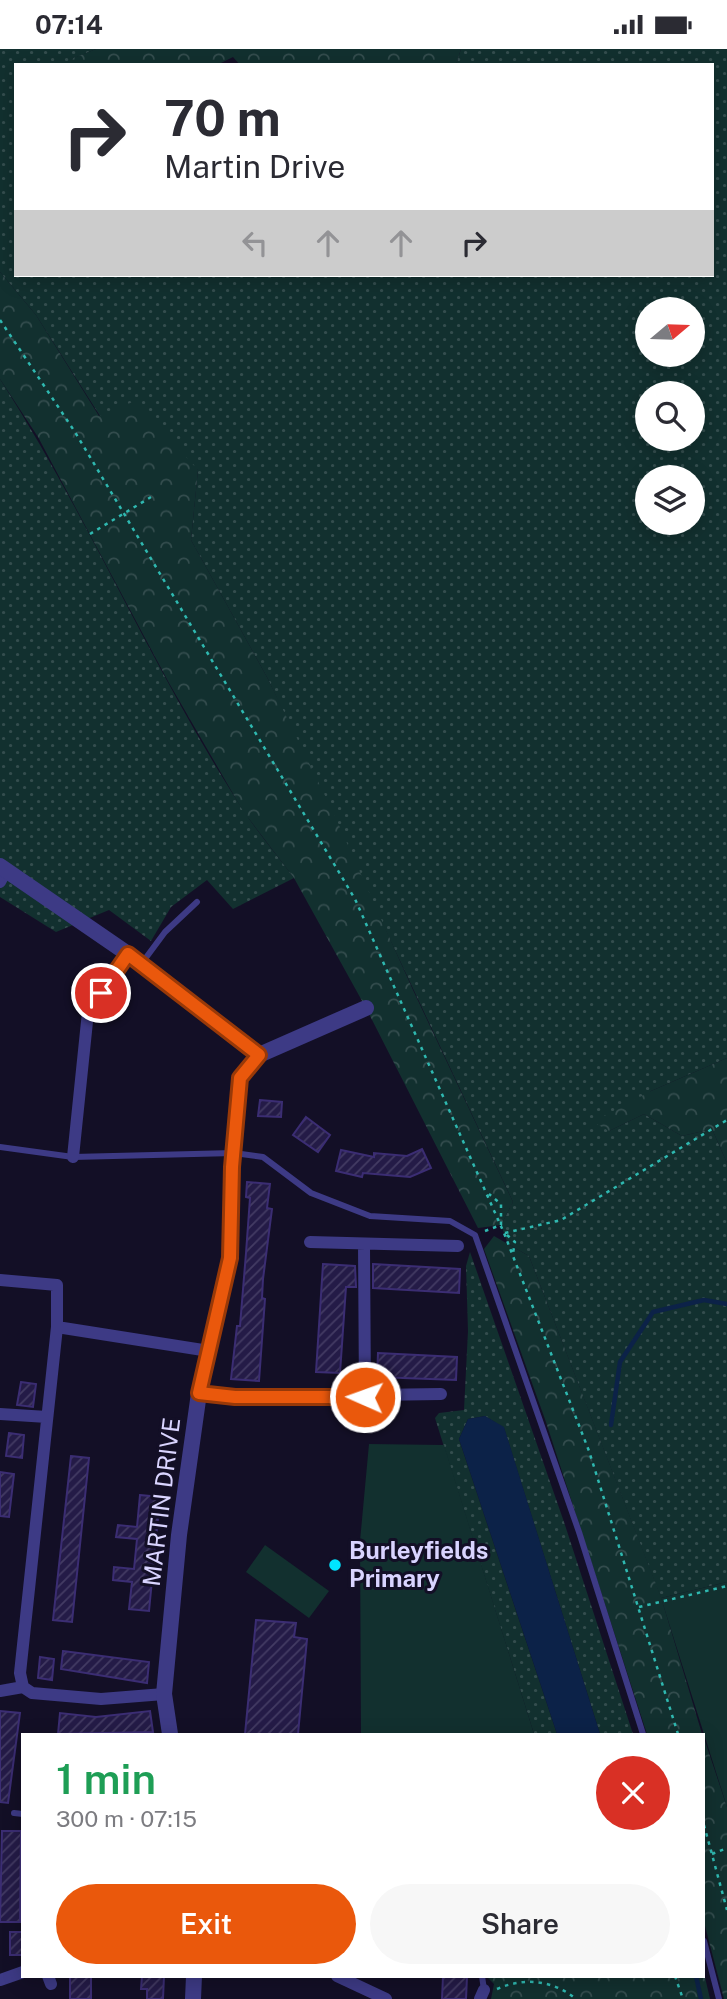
<!DOCTYPE html>
<meta charset="utf-8">
<style>
body{margin:0;font-family:"Public Sans",sans-serif;background:#f7f7f7;color:#2b2b33;height:100vh;display:flex;flex-direction:column;font-size:26px;white-space:nowrap}
*{box-sizing:border-box;margin:0}
p{font-size:23px;color:#7c7c81}
.icon{flex:none;width:38px;height:38px;fill:none;stroke:currentColor;stroke-width:2;stroke-linecap:round;stroke-linejoin:round}
.map{position:relative;flex:1;overflow:hidden}
.details{position:absolute;left:21px;top:1684px;width:684px;height:245px;display:flex;flex-direction:column;background:#fff;border-radius:0px;box-shadow:0 4px 18px #0003}
.details>*{flex:none}
.top-card{position:absolute;left:14px;top:14px;width:700px;height:214px;border-radius:0px;box-shadow:0 4px 18px #0003;background:#fff;color:#2b2b33;overflow:hidden}
.needle{width:46px;rotate:71deg}
.tools{position:absolute;left:635px;top:248px;display:grid;gap:14px}
.tools a{display:grid;place-items:center;width:70px;height:70px;border-radius:50%;background:#fff;box-shadow:0 4px 18px #0003;font-size:35px}
.pin{position:absolute;display:grid;place-items:center;width:60px;height:60px;color:#fff;margin:-30px;border:4px solid #fff;border-radius:50%;box-shadow:0 2px 7px #0007}
.me{position:absolute;width:77px;margin:-38px;rotate:272deg;stroke-linejoin:round;filter:drop-shadow(0 0 5px #0008)}
.turn{display:flex;align-items:center;gap:24px;height:147px;padding:0 35px;font-size:32px}
.turn .icon{width:91px;height:91px;stroke-width:2.5}
.turn b{display:block;font-size:49px;line-height:60px}
.lanes{display:flex;align-items:center;height:66px;padding:0 35px;background:#0003;justify-content:center;gap:35px;direction:ltr}
.lanes .off{opacity:.35}
.round{display:grid;place-items:center;flex:none;width:74px;height:74px;border-radius:37px;background:#f7f7f7}
.head{display:flex;align-items:center;justify-content:space-between;height:119px;padding:0 35px}
h1{font-size:42px;font-weight:600;line-height:52px;color:#1e9e55}
.primary-button{display:flex;gap:14px;margin-top:auto;padding:14px 35px}
.primary-button a{flex:1;height:80px;border-radius:42px;background:#ea580c;color:#fff;font-size:28px;font-weight:600;line-height:80px;text-align:center}
.primary-button a+a{background:#f7f7f7;color:#2b2b33}
.status{display:flex;justify-content:space-between;align-items:center;height:49px;padding:0 35px;background:#fff;direction:ltr}
.status svg{height:19px;fill:currentColor}
.map>svg:first-child{display:block}
.grass{fill:url(#grass-dots);fill-rule:evenodd}
.forest{fill:url(#forest-crowns)}
.pitch{fill:#12302f}
.water{fill:#0c2248}
.lines{fill:none;stroke-linecap:round;stroke-linejoin:round}
.stream{stroke:#0c2248;stroke-width:4.5}
.building{fill:url(#building-hatch);stroke:#3b2d73;stroke-width:2}
.path{stroke:#2fb8b0;stroke-width:2.5;stroke-dasharray:3.5 5;stroke-linecap:butt}
.service{stroke:#3d3a85;stroke-width:6}
.minor{stroke:#3d3a85;stroke-width:12}
.tertiary{stroke:#3d3a85;stroke-width:16}
.path-bridge{stroke:#2fb8b0;stroke-width:2.5;stroke-dasharray:3.5 5;stroke-linecap:butt}
.route-casing{stroke:#983908;stroke-width:18}
.route{stroke:#ea580c;stroke-width:12}
.poi-dot{fill:#00e5ff;stroke:#130f26;stroke-width:2.5}
.labels{text-anchor:middle;stroke-width:6;stroke-linejoin:round;paint-order:stroke}
.street-label{font-size:24px;fill:#d9d4ff;stroke:#130f26}
.poi-label{font-size:24px;font-weight:bold;fill:#d9d4ff;stroke:#130f26;text-anchor:start}
</style>
<div class="status"><b>07:14</b><svg viewBox="0 0 49 12"><path d="M0 12V9h3v3zM5 12V6h3v6zM10 12V3h3v9zM15 12V0h3v12zM26 1h20v11H26zM47 4h2v5h-2z"/></svg></div>
<div class="map">
<svg width="727" height="1950" viewBox="0 0 727 1950">
<defs>
<pattern id="grass-dots" width="8" height="8" patternUnits="userSpaceOnUse" patternTransform="scale(1.75)"><rect width="8" height="8" fill="#12302f"/><path d="M2 2h.1M6 6h.1" fill="none" stroke="#344d4e" stroke-width="1.8" stroke-linecap="round"/></pattern>
<pattern id="forest-crowns" width="20" height="18" patternUnits="userSpaceOnUse" patternTransform="scale(1.75)"><rect width="20" height="18" fill="#12302f"/><path d="M2 6a3 3 0 1 1 6 0M12 15a3 3 0 1 1 6 0" fill="none" stroke="#344d4e"/></pattern>
<pattern id="building-hatch" width="6" height="6" patternUnits="userSpaceOnUse" patternTransform="scale(1.75)"><rect width="6" height="6" fill="#241b47"/><path d="M-1 1l2-2M0 6l6-6M5 7l2-2" fill="none" stroke="#433b63"/></pattern>
</defs>
<rect width="100%" height="100%" fill="#130f26"/>
<!-- grass -->
<path class="grass" d="M0,0H96L72,10V16H16V226H712V16H456L461,0H727V1009L651,1042L609,1082L644,1065L682,1087L712,1080L727,1114V1533L661,1549L529,1207L508,1195L501,1176L513,1153L268,630L191,491L198,421L100,367L36,266L0,223ZM648,261H693V306H648ZM648,345H693V390H648ZM648,429H693V474H648Z
M0,330C89,469 153,622 243,761C258,784 277,806 294,829L233,860L207,831L171,858L151,892L109,861L56,883L0,848Z
M470,1203L564,1473L633,1685H600L504,1379L485,1367L468,1370L459,1390L557,1685H534L435,1369L439,1364L464,1361L468,1282L466,1217Z"/>
<!-- forest -->
<path class="forest" d="M96,0H461L456,16H240L233,8L217,16H72L71,10Z
M0,223L36,266L99,367L135,352L198,421L191,491L268,630L333,763L413,941L513,1153L501,1176L478,1179L366,959L294,829L243,762L169,634L38,388L0,330Z
M727,1009V1114L712,1080L682,1087L644,1065L609,1082L593,1073L651,1042Z
M494,1187L529,1207L661,1548L702,1685H647L546,1373L484,1200Z
M704,1689L727,1758V1950H724L704,1873Z
M704,1924L710,1950H491L494,1935L486,1927Z"/>
<!-- pitch -->
<path class="pitch" d="M369,1395L444,1396L534,1685H361L360,1492Z
M265,1496L329,1542L309,1569L246,1523Z
M727,1533V1758L661,1549Z"/>
<!-- water -->
<path class="water" d="M485,1367L504,1378L600,1685H557L459,1390L468,1370Z"/>
<g class="lines">
<!-- stream -->
<path class="stream" d="M611,1376L620,1313L653,1263L704,1251L727,1255
M696,1927L701,1950"/>
</g>
<!-- building -->
<path class="building" d="M260,1051L282,1053L281,1068L258,1067Z
M306,1068L330,1086L318,1103L293,1086Z
M422,1100L431,1119L410,1128L363,1124L362,1128L336,1122L341,1101L374,1108V1104L407,1107Z
M247,1133L270,1135L267,1159L272,1160L263,1230L262,1249L265,1250L259,1332L231,1330L237,1277H240L246,1204L250,1149L246,1148Z
M323,1215L355,1217L356,1238H346L340,1324L316,1323Z
M373,1215L460,1220L459,1244L373,1239Z
M378,1304L457,1308L456,1331L377,1328Z
M21,1333L36,1335L33,1358L17,1356Z
M9,1384L24,1386L22,1409L6,1407Z
M71,1407L89,1409L72,1573L53,1571Z
M0,1423L14,1425L9,1468L0,1467Z
M140,1446L160,1448L149,1562L129,1560L132,1533L113,1531L114,1518L134,1520L137,1490L116,1488L118,1476L137,1478Z
M256,1571L296,1574L294,1588L307,1590L298,1685H245Z
M63,1602L149,1613L147,1634L61,1620Z
M40,1608L54,1610L52,1631L38,1629Z
M0,1662L20,1664L8,1754L0,1753Z
M150,1662L153,1683L58,1685L60,1664L96,1668Z
M2,1782H21L20,1873H0Z
M10,1883H23V1906H10Z
M70,1927H91V1950H70Z
M142,1927H164L163,1950H147V1940H141Z
M443,1927L467,1928L466,1950H442Z"/>
<g class="lines">
<!-- path -->
<path class="path" d="M0,271L75,383L355,850L504,1184L589,1402L678,1685
M485,1182L501,1176V1155L489,1145
M505,1184L561,1171L727,1071
M507,1186L515,1193L513,1204
M639,1558L727,1537
M704,1776L727,1861
M712,1805L727,1799
M675,1927L683,1950
M497,1940C524,1928 553,1931 576,1950"/>
<!-- service -->
<path class="service" d="M142,914L165,883L197,853
M0,1098L73,1108L234,1104L263,1108L311,1144L370,1167L450,1172L475,1186L579,1483L643,1685
M14,1764L23,1765
M704,1892L719,1950
M482,1927L484,1941"/>
<!-- minor -->
<path class="minor" d="M0,833L7,820
M73,1108L88,963L128,905
M310,1193L458,1197
M364,1196L365,1348
M0,1231L57,1236V1278L20,1624L23,1638L32,1644L101,1650L164,1645
M57,1278L209,1302
M199,1344L235,1348L441,1345
M0,1365L47,1368
M0,1642L23,1638
M48,1927L51,1935
M337,1927L386,1950
M0,1931L23,1923
M480,1950L484,1941"/>
<!-- tertiary -->
<path class="tertiary" d="M0,817L128,905L259,1006
M170,1685L164,1645L179,1486L199,1344L230,1209L232,1118L240,1029L259,1006L366,959
M193,1950L194,1927"/>
<!-- path-bridge -->
<path class="path-bridge" d="M90,485L151,448"/>
</g>
<g class="lines">
<defs>
<path id="route" d="M101,944L128,905L259,1006L240,1029L232,1118L230,1209L199,1344L235,1348H365"/>
</defs>
<!-- route casing -->
<use href="#route" class="route-casing"/>
<!-- route -->
<use href="#route" class="route"/>
</g>
<!-- markers -->
<circle class="poi-dot" cx="335" cy="1516" r="7"/>
<g class="labels">
<!-- street labels -->
<g class="street-label">
<text transform="translate(162 1453) rotate(-83)" y="8">MARTIN DRIVE</text>
</g>
<!-- poi labels -->
<g class="poi-label">
<text x="349" y="1510">Burleyfields<tspan x="349" dy="28">Primary</tspan></text>
</g>
</g>
</svg>
<div class="tools">
<a><svg class="needle" viewBox="-14 -14 28 28"><path d="M0-13l5 13h-10z" fill="#e53935"/><path d="M0 13l5-13h-10z" fill="#7c7c81"/></svg></a>
<a><svg class="icon" aria-label="search" viewBox="0 0 24 24"><circle cx="10" cy="10" r="6"/><path d="M15 15l6 6"/></svg></a>
<a><svg class="icon" aria-label="layers" viewBox="0 0 24 24"><path d="M12 4l9 5-9 5-9-5zM3 14l9 5 9-5"/></svg></a>
</div>
<div class="pin" style="left:101px;top:944px;background:#d93025"><svg class="icon" aria-label="arrive" viewBox="0 0 24 24"><path d="M6 21V4h12l-3 4 3 4H6"/></svg></div>
<svg class="me" style="left:365px;top:1348px" viewBox="-20 -20 40 40"><circle r="17" fill="#ea580c" stroke="#fff" stroke-width="3"/><path d="M0-11L8 9 0 5-8 9z" fill="#fff"/></svg>
<div class="top-card">
<div class="turn"><svg class="icon" aria-label="right" viewBox="0 0 24 24"><path d="M7 20v-9h11M14 6l5 5-5 5"/></svg><div><b>70 m</b>Martin Drive</div></div>
<div class="lanes"><svg class="icon off" aria-label="left" viewBox="0 0 24 24"><path d="M17 20v-9H6M10 6l-5 5 5 5"/></svg><svg class="icon off" aria-label="ahead" viewBox="0 0 24 24"><path d="M12 20V5M6 11l6-6 6 6"/></svg><svg class="icon off" aria-label="ahead" viewBox="0 0 24 24"><path d="M12 20V5M6 11l6-6 6 6"/></svg><svg class="icon" aria-label="right" viewBox="0 0 24 24"><path d="M7 20v-9h11M14 6l5 5-5 5"/></svg></div>
</div>
<section class="details">
<div class="head"><div><h1>1 min</h1><p>300 m · 07:15</p></div><a class="round" style="background:#d93025;color:#fff"><svg class="icon" aria-label="close" viewBox="0 0 24 24"><path d="M6 6l12 12M18 6L6 18"/></svg></a></div>
<div class="primary-button"><a>Exit</a><a>Share</a></div>
</section>
</div>
